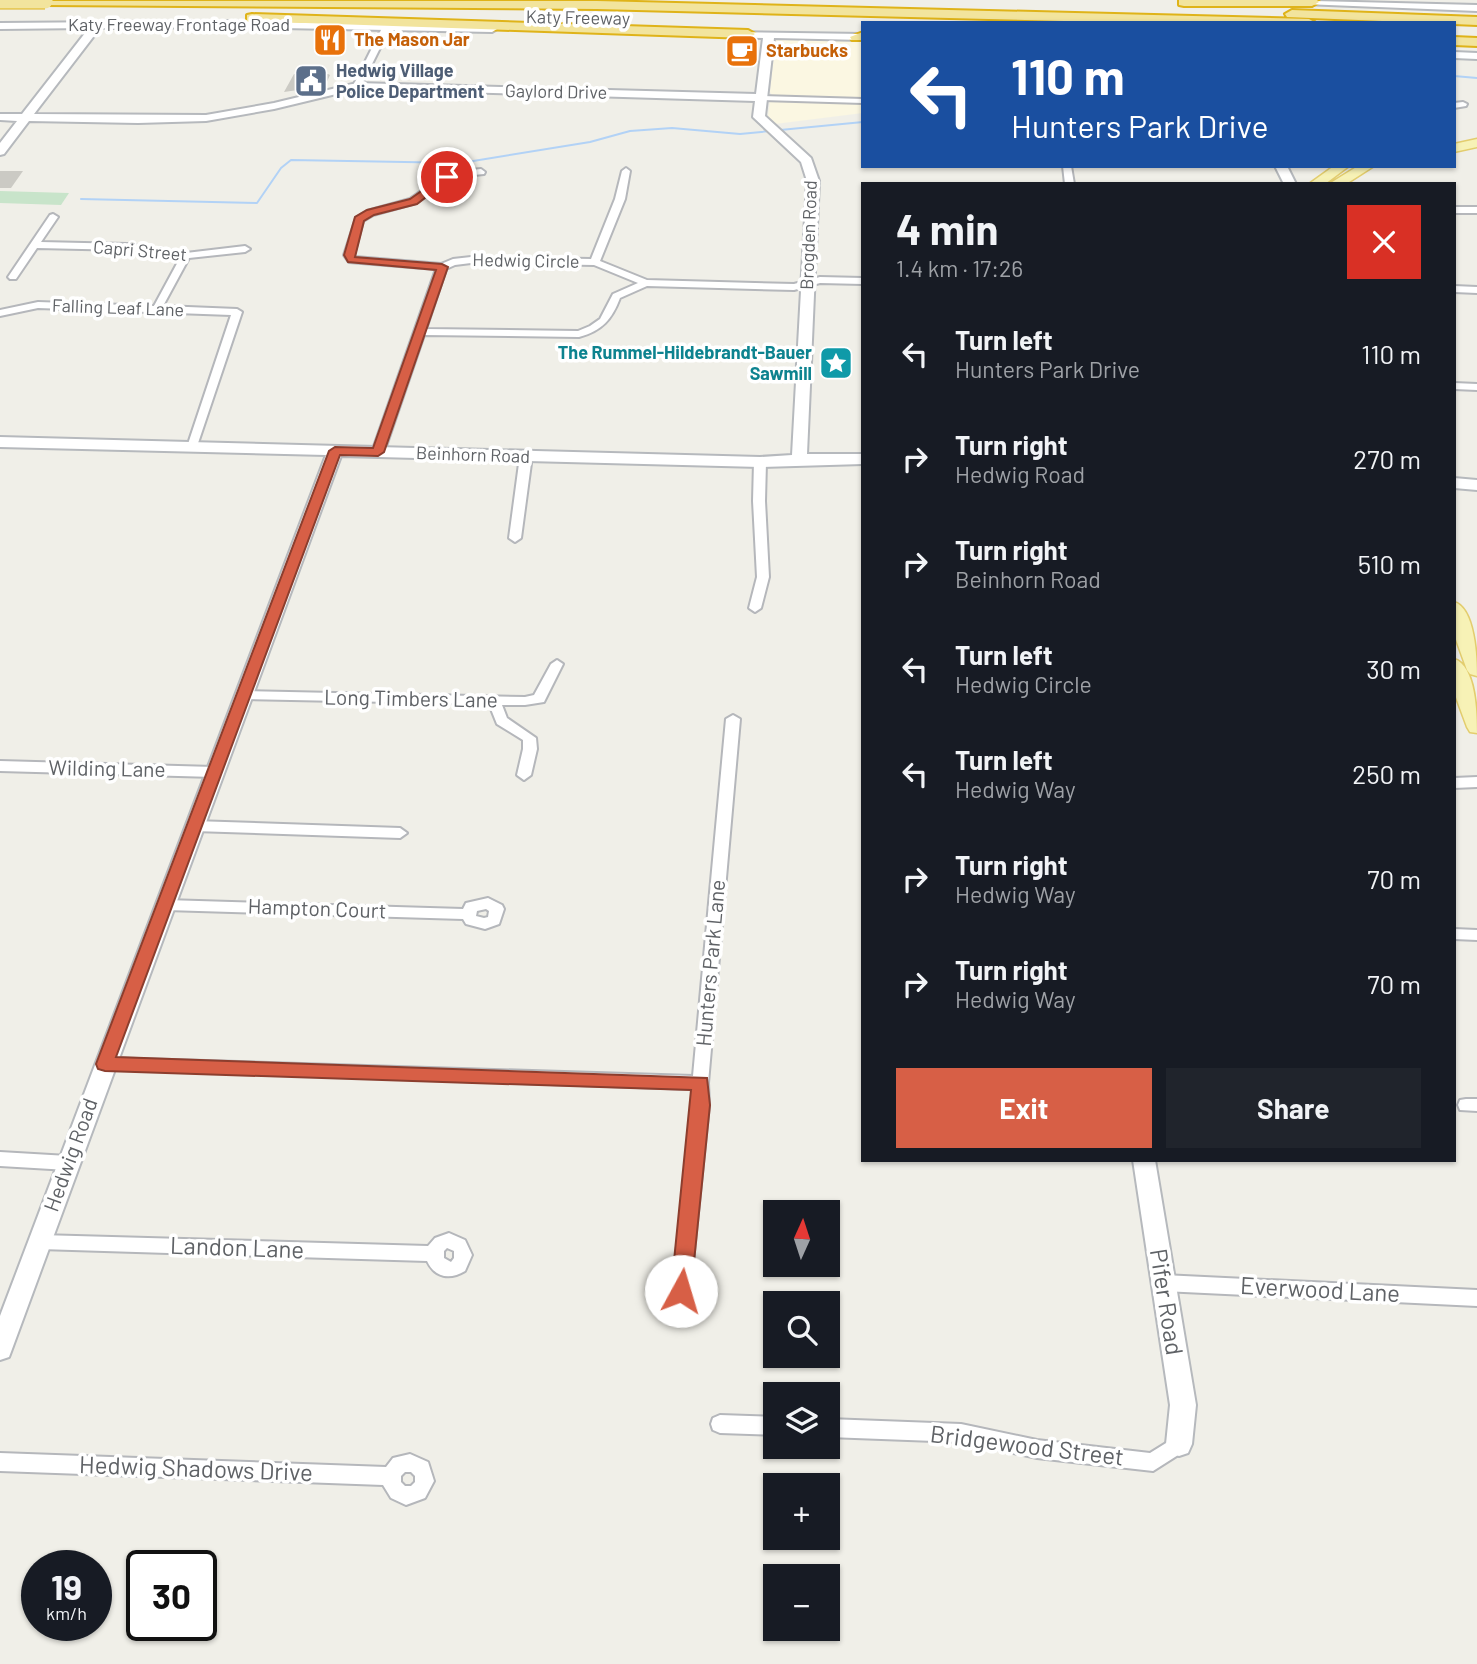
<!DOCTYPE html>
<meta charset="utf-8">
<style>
body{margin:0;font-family:Barlow,sans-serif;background:#20242c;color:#f1f3f6;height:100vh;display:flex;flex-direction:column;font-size:26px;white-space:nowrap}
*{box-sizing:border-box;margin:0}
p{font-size:23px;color:#9ea1a6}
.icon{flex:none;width:38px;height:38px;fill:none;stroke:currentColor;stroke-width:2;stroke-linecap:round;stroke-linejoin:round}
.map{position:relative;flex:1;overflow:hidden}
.sheet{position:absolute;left:861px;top:182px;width:595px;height:980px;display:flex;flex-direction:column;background:#171b24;border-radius:0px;box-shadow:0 2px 5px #0004}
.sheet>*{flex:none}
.top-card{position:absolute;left:861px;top:21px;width:595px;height:147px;border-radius:0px;box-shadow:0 2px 5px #0004;background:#1a4fa0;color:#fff;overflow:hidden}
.needle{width:46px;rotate:3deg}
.tools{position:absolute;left:763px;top:1200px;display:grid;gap:14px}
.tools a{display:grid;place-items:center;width:77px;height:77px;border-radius:0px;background:#171b24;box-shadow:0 2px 5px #0004;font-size:35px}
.speed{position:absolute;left:21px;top:1550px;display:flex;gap:14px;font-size:35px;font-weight:700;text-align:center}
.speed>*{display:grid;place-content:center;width:91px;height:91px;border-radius:50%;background:#171b24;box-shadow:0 2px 5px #0004;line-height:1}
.speed small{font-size:18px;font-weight:400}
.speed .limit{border:4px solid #111;border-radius:10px;background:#fff;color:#111}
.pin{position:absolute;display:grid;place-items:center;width:60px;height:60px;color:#fff;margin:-30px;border:4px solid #fff;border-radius:50%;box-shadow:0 2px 7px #0007}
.me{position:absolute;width:77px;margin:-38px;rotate:6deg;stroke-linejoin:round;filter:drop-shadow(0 0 5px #0008)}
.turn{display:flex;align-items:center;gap:24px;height:147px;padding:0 35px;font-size:32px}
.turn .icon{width:91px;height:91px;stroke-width:2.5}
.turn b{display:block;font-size:49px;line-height:60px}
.round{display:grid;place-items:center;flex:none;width:74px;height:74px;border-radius:0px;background:#20242c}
.summary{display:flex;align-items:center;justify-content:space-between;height:119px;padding:0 35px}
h1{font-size:42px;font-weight:700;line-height:52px}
.primary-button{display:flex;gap:14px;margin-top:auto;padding:14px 35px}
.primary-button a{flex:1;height:80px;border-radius:0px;background:#d75f46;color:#fff;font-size:28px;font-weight:700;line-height:80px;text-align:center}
.primary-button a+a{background:#20242c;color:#f1f3f6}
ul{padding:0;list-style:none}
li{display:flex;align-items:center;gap:21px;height:105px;padding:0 35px}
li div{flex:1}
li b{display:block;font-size:26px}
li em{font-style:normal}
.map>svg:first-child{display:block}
.commercial{fill:#fbf7e2}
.green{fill:#c8e4ca}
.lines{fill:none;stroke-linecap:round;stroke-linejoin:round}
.stream{stroke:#b2d2f6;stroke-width:2}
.building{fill:#cbcac4}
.street-casing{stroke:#b5b7bb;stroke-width:4}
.secondary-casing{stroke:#b6b9bd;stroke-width:4}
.primary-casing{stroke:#e3cd6e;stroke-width:3}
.highway-casing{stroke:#dfb319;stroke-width:4}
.street{fill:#fff;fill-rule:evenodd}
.secondary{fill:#fff;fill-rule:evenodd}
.primary{fill:#f7f2b6;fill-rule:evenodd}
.highway{fill:#f2e49d;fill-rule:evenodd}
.highway-bridge-casing{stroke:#dfb319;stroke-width:17;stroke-linecap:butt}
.highway-bridge{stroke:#f2e49d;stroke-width:15}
.route{fill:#d75f46;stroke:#8c3e2e;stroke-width:2}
.labels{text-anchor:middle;stroke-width:7;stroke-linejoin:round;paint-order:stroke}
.far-street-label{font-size:18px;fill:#5f6266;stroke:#fff}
.far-food-label{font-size:18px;font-weight:bold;fill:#c56008;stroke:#fff;text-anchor:start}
.far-service-label{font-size:18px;font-weight:bold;fill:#4e5e75;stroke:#fff;text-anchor:start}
.far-culture-label{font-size:18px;font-weight:bold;fill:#0d838f;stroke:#fff;text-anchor:end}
.street-label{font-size:21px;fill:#5f6266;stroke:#fff}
.near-street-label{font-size:24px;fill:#5f6266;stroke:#fff}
</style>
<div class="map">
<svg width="1477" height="1664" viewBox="0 0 1477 1664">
<rect width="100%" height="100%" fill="#f0efe8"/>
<!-- commercial -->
<path class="commercial" d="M776,38L863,40V99L772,95L770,92Z
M770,101L863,103V113L775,124L768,116Z"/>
<!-- green -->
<path class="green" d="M0,191L69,193L61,205L0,203Z"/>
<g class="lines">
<!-- stream -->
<path class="stream" d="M1454,76L1477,78
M81,199L257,203L281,168L291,160L461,163L590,142L630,131L672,128L740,134L863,122"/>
</g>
<!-- building -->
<path class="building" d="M294,74H328L330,75L325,86L284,92Z
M0,171H23L11,188H0Z"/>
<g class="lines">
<defs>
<path id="street" d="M384,24L391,26L361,86L354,88L353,86Z
M758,96L863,99V103L761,100H758Z
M1463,102L1467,104L1466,106L1454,108V103Z
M1063,166H1071L1074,184H1065Z
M626,168L630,171L625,199L600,261L647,280L794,284L820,277L863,278V284L820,283L794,290L647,286L620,298C612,319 602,331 579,337L424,335L384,452L382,454H374L372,452L436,269L349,262L344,255L356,218L367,211L410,199L449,172L481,169L485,172L484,174L454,177L416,203L373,215L363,221L354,255L355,257L441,264L453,259L471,257L591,259L615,199L622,171ZM471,263L594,265L638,283L613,294L600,319L590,326L578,331L426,329L446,269L455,265Z
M1454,207H1477V213H1454Z
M53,214L58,217L41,242L127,244L186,253L245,246L250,249L245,252L189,258L163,306L237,309L242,312L196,449L192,450L187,447L231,315L38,308L0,316V310L38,302L154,306L180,258L127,250L37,248L16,279H10L8,277L50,215Z
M1454,286L1477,287V293L1454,292Z
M1454,383L1477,384V390L1454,389Z
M526,453L532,456L521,538L515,542L509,538L520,456Z
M760,459L766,462L765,501L769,577L761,608L755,612L749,608L757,577L753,501L754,462Z
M557,660L563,664L544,702L525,705H502L507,718L536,738L537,749L531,775L524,780L517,775L523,749V740L497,724L489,704L243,699L237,695L243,691L525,697L534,695L551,664Z
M733,715L740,719L708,1083L709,1105L690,1291L687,1296L681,1299L675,1296L672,1291L693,1105L692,1089L99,1068L97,1064L99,1060L105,1058L693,1076L726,719Z
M0,761L214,767L221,772L214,777L0,771Z
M1477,777V787L1454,788V778Z
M194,821L400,828L407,833L400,838L194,831L187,826Z
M488,898L502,905L504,909L499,924L485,929L466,924L463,919L166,910L161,909L159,905L161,901L166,900L463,909L466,903ZM486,909L489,911L488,917L484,918L476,916L477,911Z
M1454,929L1477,930V940L1454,939Z
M1466,1099H1477V1111L1460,1110L1458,1105L1460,1100Z
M0,1152L68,1156L74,1158L76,1163L74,1168L68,1170L0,1166Z
M449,1233L465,1240L472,1255L465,1271C450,1280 435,1278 427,1261L40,1249L34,1247L31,1242L34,1237L40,1235L428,1246L435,1238ZM447,1248L454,1251V1258L451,1262L444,1258V1251Z
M1163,1275L1477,1290V1306L1163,1291L1157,1288L1154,1283L1157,1278Z
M720,1415L775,1417V1435L720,1433L713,1430L711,1424L713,1418Z
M828,1419L961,1424L1037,1440L1150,1453L1179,1435L1186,1438L1188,1444L1186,1450L1153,1471L1037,1458L961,1442L828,1437Z
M0,1453L386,1467L393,1458L410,1454L428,1462L434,1481L425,1498L406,1505L391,1498L383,1485L0,1471ZM405,1472H411L415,1476V1482L411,1486H405L401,1482V1476Z"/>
<path id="secondary" d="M1274,0L1477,5V11L1279,3Z
M232,21L492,26L497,29L492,32L232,27L100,28L34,114L206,115L274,103L357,83L756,94L763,38L729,37L725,36V32L863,34V40L774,38L765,116L811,158L819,181L807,454H863V464L760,467L341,456L12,1349L9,1357L0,1360V1316L326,455L0,447V437L760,457L792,455L807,181L801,162L753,117L755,101L357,89L274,109L206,121L138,123L29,121L4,154L0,155V143L17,121L0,120V114H22L89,28L0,29V23Z
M1454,52L1477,53V59L1454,58Z
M1275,166H1287L1296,184H1284Z
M1454,478L1477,480V490L1454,488Z
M1133,1160H1155L1196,1405L1192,1444L1188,1453L1179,1456L1170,1453L1166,1444L1170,1405Z"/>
<path id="primary" d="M1477,139V147L1454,152V144Z
M1334,166H1349L1325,184H1309Z
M1358,166H1374L1346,184H1329Z
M1454,602C1475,608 1477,658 1477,676L1470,674L1467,670L1454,634Z
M1454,659C1476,665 1477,715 1477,733L1470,732L1467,727L1454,692Z"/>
<path id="highway" d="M1179,0H1317L1319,2L1312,6H1184L1179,5Z
M38,1H597L1309,19L1316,23H1140L597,9L45,5Z
M1292,10L1477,17V25L1287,17L1285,14Z
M252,14L748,30L755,34L748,38L247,21V15Z
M863,32V40H852L850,37Z
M1454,37L1477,38V46L1454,45Z"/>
</defs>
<!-- street casing -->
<use href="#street" class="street-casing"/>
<!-- secondary casing -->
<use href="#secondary" class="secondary-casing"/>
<!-- primary casing -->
<use href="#primary" class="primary-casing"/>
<!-- highway casing -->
<use href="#highway" class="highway-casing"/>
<!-- street -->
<use href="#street" class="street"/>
<!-- secondary -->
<use href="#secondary" class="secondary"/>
<!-- primary -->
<use href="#primary" class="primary"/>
<!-- highway -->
<use href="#highway" class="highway"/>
<defs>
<path id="highway-bridge" d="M0,1H45"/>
</defs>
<!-- highway-bridge casing -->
<use href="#highway-bridge" class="highway-bridge-casing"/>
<!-- highway-bridge -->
<use href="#highway-bridge" class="highway-bridge"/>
</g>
<!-- route -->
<path class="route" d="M444,175L452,177L417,204L374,215L364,221L355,257L442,264L448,267L384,452L378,456L340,455L116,1057L707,1078L710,1105L691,1291L688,1298L681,1300L674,1298L671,1291L691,1090L105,1071L98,1069L96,1064L329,451L335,447L373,448L436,270L348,262L344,255L355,217L367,210L410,199Z"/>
<!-- icons -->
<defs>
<symbol id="restaurant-square" viewBox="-11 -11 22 22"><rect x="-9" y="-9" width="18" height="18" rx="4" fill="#e8710a" stroke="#fff"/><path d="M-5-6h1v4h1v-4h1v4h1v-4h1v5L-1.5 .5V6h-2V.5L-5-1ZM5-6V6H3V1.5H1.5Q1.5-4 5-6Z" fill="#fff"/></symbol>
<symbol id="cafe-square" viewBox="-11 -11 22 22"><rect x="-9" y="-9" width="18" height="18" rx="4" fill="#e8710a" stroke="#fff"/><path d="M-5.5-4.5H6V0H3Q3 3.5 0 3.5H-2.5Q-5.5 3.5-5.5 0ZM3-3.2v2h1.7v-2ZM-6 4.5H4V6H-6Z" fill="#fff"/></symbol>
<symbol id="civic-square" viewBox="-11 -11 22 22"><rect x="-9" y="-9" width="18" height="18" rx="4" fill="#5c6f8a" stroke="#fff"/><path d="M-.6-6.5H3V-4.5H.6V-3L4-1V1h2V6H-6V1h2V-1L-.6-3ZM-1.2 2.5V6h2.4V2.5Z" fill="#fff"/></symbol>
<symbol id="sight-square" viewBox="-11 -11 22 22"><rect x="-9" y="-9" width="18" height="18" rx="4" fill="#0f9aa8" stroke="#fff"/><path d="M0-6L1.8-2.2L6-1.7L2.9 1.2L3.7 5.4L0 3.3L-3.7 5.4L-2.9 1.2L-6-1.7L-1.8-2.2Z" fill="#fff"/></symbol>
</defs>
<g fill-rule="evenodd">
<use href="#restaurant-square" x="311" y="21" width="38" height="38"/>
<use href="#cafe-square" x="723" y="32" width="38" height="38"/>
<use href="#civic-square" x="292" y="62" width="38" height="38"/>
<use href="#sight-square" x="817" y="344" width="38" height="38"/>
</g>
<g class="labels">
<!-- far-street labels -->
<g class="far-street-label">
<text transform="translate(578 18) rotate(1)" y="6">Katy Freeway</text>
<text x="179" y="31">Katy Freeway Frontage Road</text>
<text transform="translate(556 92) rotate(1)" y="6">Gaylord Drive</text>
<text transform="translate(809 235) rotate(-88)" y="6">Brogden Road</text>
<text transform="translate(140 251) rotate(5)" y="6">Capri Street</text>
<text transform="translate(526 261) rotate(1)" y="6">Hedwig Circle</text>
<text transform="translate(118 308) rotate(2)" y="6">Falling Leaf Lane</text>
<text transform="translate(473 455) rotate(2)" y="6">Beinhorn Road</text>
</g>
<!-- far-food labels -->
<g class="far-food-label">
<text x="354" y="46">The Mason Jar</text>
<text x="766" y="57">Starbucks</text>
</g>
<!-- far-service labels -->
<g class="far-service-label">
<text x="336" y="77">Hedwig Village<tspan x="336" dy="21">Police Department</tspan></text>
</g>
<!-- far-culture labels -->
<g class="far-culture-label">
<text x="812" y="359">The Rummel-Hildebrandt-Bauer<tspan x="812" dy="21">Sawmill</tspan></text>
</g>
<!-- street labels -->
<g class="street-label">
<text transform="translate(411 699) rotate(1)" y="7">Long Timbers Lane</text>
<text transform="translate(107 769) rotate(1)" y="7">Wilding Lane</text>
<text transform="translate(317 909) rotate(2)" y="7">Hampton Court</text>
<text transform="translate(711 963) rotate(-85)" y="7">Hunters Park Lane</text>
<text transform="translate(71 1155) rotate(-70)" y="7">Hedwig Road</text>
</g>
<!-- near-street labels -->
<g class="near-street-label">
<text transform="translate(237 1248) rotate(2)" y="8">Landon Lane</text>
<text transform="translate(1320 1290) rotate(3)" y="8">Everwood Lane</text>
<text transform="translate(1166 1302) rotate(81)" y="8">Pifer Road</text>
<text transform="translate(1027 1446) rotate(7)" y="8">Bridgewood Street</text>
<text transform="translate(196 1469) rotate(2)" y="8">Hedwig Shadows Drive</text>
</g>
</g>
</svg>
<div class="tools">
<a><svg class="needle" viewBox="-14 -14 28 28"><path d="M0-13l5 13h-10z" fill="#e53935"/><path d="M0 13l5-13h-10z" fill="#9ea1a6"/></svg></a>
<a><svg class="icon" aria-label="search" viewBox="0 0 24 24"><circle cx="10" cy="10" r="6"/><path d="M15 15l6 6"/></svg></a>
<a><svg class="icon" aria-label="layers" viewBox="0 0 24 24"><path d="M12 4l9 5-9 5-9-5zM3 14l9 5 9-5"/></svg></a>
<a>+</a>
<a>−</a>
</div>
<div class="speed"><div>19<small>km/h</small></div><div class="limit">30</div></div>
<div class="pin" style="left:447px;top:177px;background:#d93025"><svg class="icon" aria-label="arrive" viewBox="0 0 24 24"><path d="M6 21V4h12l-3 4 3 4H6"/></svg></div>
<svg class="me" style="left:681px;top:1291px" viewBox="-20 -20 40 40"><circle r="19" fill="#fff"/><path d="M0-13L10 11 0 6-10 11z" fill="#d75f46"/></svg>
<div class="top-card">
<div class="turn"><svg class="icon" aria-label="left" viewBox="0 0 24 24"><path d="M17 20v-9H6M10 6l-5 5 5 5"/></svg><div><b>110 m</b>Hunters Park Drive</div></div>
</div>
<section class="sheet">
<div class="summary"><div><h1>4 min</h1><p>1.4 km · 17:26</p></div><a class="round" style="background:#d93025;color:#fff"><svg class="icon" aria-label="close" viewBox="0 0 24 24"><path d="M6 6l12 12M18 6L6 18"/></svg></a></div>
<ul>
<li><svg class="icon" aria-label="left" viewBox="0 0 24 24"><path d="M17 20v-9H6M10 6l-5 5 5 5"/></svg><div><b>Turn left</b><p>Hunters Park Drive</p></div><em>110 m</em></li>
<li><svg class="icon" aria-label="right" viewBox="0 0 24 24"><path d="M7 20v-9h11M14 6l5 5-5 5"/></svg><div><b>Turn right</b><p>Hedwig Road</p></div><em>270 m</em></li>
<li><svg class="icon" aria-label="right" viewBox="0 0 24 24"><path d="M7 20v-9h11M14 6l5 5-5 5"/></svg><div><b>Turn right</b><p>Beinhorn Road</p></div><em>510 m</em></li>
<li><svg class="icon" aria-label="left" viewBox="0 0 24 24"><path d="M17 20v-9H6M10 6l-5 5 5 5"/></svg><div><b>Turn left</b><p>Hedwig Circle</p></div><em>30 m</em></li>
<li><svg class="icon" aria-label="left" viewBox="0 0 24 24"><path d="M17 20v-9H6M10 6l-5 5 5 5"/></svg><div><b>Turn left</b><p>Hedwig Way</p></div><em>250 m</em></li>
<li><svg class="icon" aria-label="right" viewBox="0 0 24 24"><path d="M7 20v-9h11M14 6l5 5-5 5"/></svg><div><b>Turn right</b><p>Hedwig Way</p></div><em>70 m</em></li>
<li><svg class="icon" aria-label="right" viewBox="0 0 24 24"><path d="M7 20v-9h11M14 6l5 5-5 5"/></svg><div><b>Turn right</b><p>Hedwig Way</p></div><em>70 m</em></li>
</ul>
<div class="primary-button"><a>Exit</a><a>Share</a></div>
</section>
</div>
